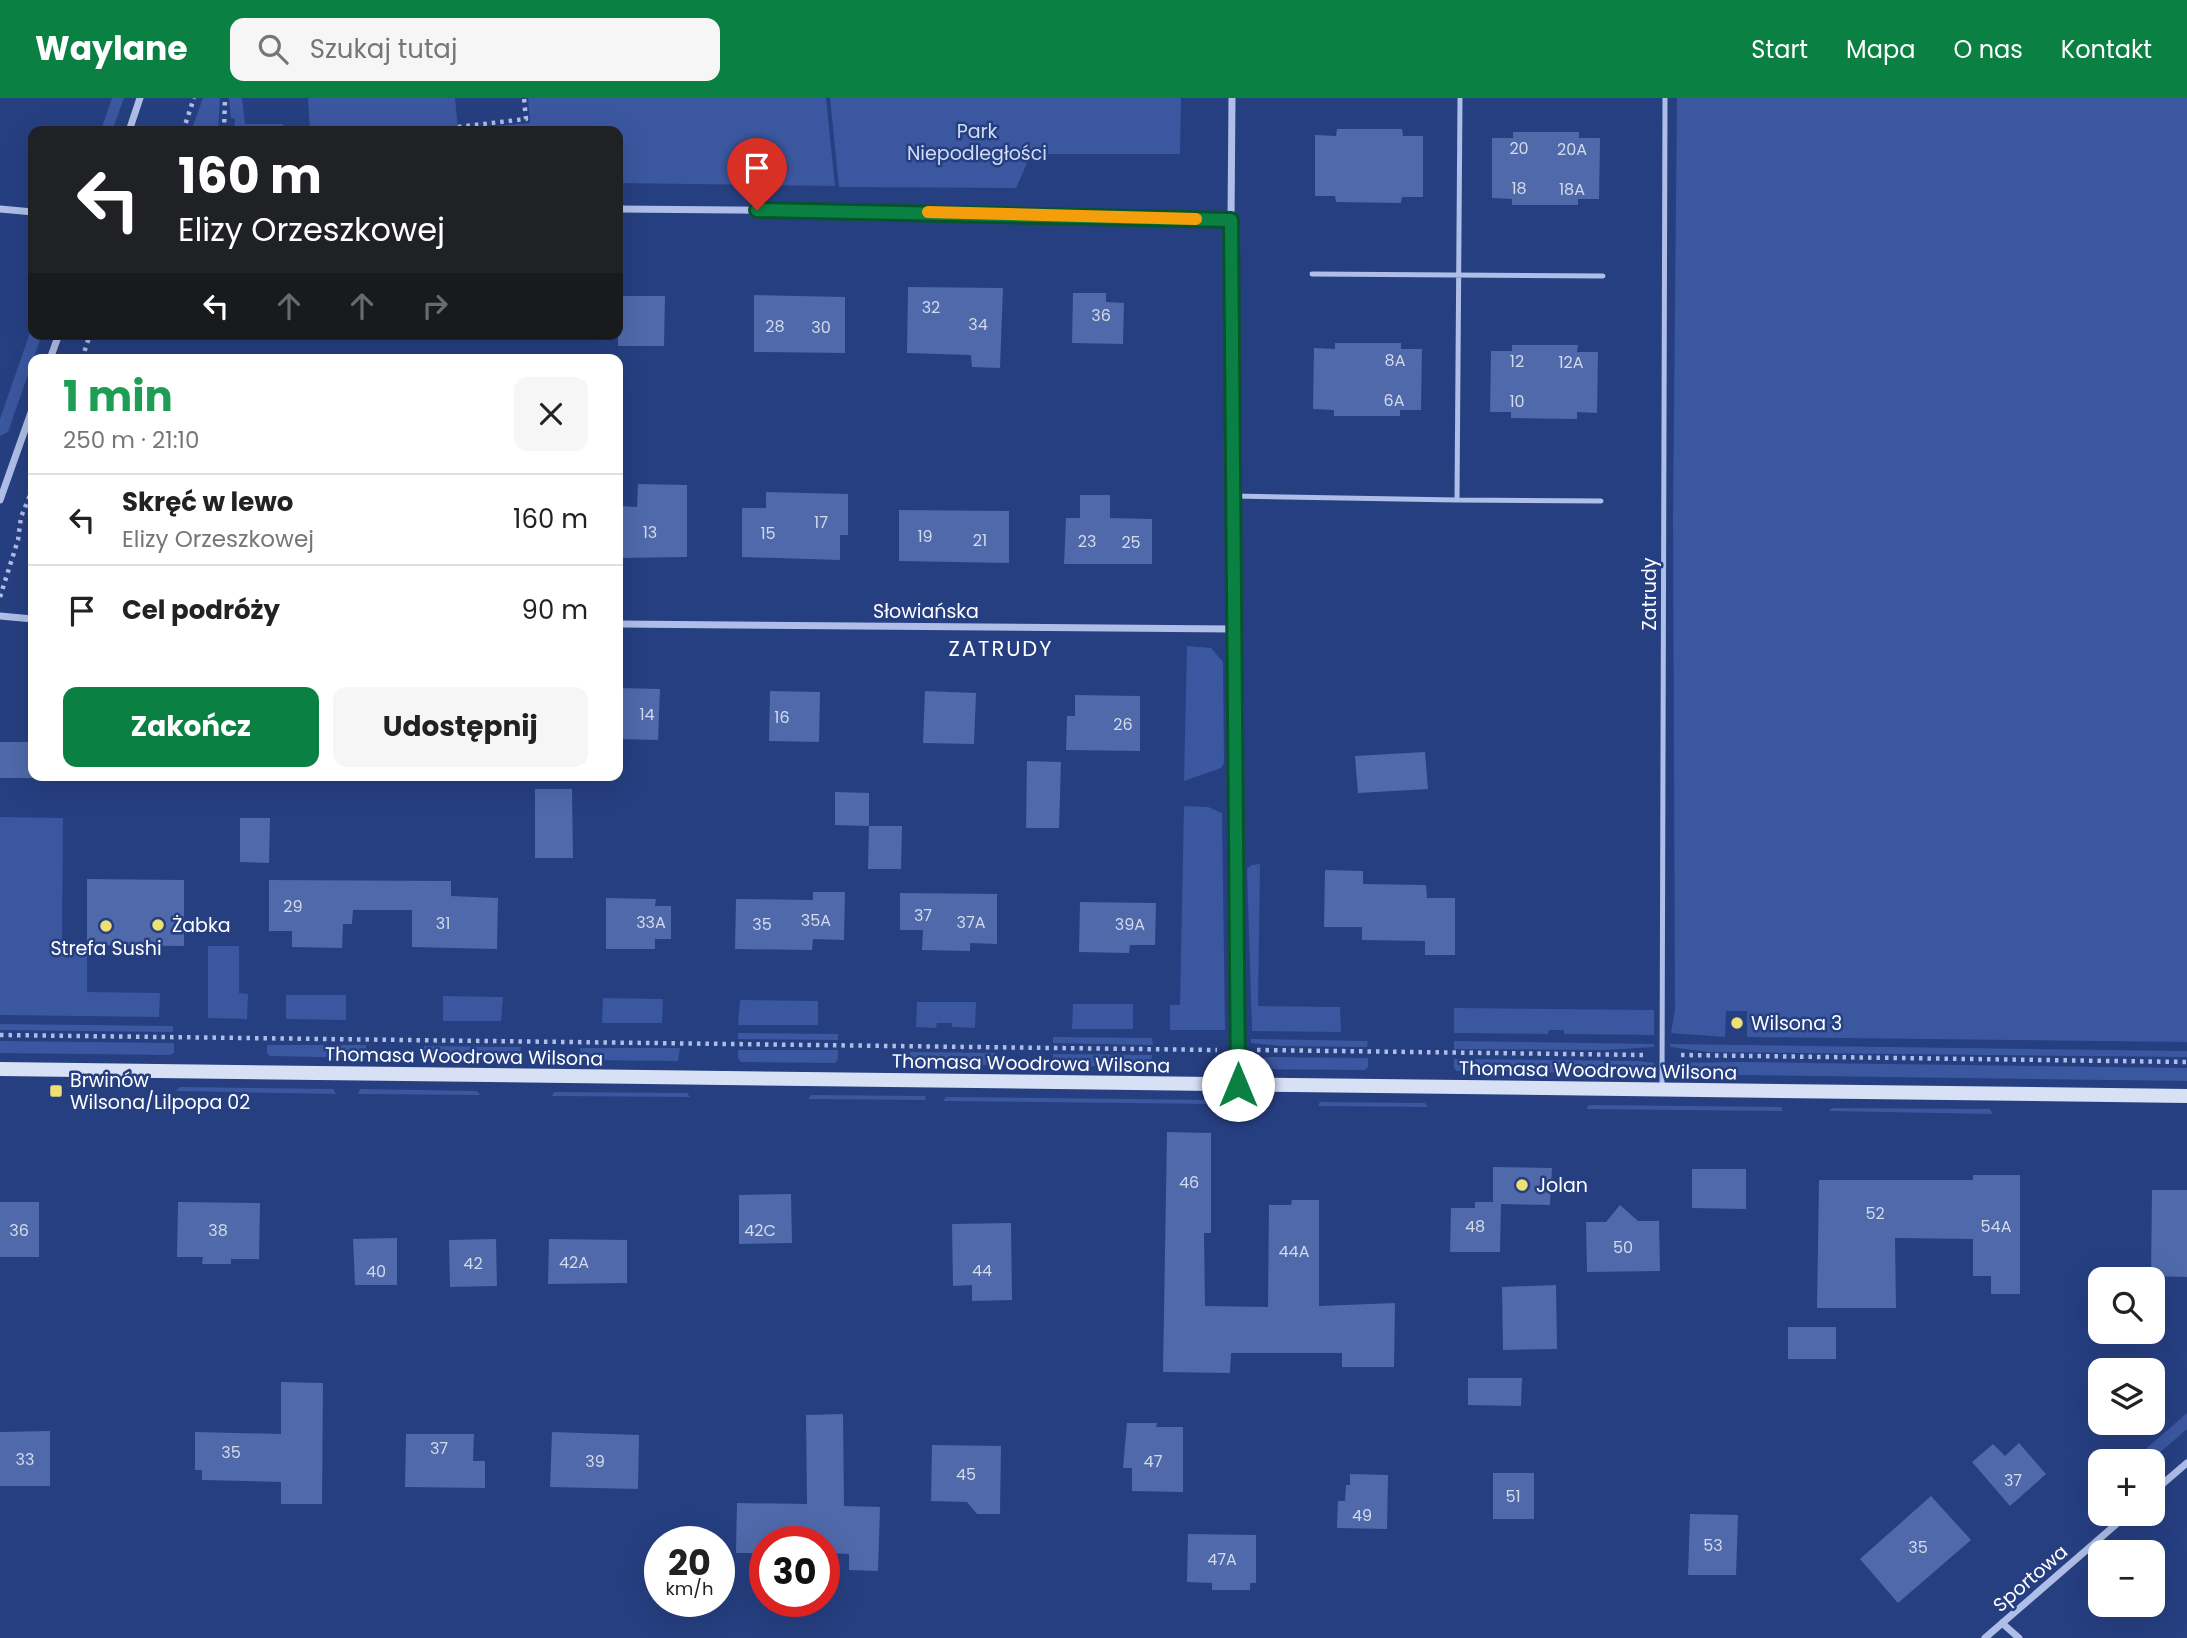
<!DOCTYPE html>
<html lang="pl">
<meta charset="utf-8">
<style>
body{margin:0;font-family:Poppins,sans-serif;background:#f6f6f6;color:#222;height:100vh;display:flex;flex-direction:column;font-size:26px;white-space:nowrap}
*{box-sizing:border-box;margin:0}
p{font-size:23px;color:#767676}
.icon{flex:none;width:38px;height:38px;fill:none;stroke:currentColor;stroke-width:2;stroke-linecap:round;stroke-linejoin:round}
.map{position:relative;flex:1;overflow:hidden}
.panel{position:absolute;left:28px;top:256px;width:595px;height:427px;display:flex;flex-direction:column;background:#fff;border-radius:14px;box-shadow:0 7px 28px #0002}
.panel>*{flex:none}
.guide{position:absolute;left:28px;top:28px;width:595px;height:214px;border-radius:14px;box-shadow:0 7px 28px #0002;background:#202124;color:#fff;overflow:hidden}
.controls{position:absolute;left:2088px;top:1169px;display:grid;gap:14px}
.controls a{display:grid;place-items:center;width:77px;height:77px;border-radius:14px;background:#fff;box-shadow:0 7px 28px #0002;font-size:35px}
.speed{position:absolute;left:644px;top:1428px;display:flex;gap:14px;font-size:35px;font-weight:700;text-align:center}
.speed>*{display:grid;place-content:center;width:91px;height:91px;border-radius:50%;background:#fff;box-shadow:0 7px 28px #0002;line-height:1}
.speed small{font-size:18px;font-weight:400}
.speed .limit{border:10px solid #d22;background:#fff;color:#111}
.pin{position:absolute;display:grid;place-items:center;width:60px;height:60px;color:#fff;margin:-72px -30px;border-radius:50% 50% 50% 0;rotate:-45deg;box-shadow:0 0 7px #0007}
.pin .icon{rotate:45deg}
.me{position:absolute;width:77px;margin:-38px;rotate:0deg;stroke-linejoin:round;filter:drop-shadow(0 0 5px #0008)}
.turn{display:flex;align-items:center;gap:24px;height:147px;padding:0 35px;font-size:32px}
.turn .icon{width:91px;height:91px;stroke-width:2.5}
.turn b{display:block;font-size:49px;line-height:60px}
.lanes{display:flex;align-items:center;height:66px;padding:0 35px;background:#0003;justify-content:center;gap:35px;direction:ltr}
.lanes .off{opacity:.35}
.round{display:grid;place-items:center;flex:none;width:74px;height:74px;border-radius:14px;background:#f6f6f6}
.headline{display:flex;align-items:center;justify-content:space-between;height:119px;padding:0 35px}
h1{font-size:42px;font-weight:700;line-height:52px;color:#1e9e55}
.button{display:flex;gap:14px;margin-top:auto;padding:14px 35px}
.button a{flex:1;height:80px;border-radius:14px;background:#0b8043;color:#fff;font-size:28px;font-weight:700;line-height:80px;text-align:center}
.button a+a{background:#f6f6f6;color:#222}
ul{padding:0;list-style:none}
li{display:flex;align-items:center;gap:21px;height:91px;padding:0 35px;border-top:2px solid #e0e0e0}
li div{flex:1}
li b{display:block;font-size:26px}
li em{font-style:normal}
header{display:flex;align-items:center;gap:42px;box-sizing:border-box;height:98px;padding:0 35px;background:#0b8043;color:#fff}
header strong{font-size:33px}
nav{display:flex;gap:38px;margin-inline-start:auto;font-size:24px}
.search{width:490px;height:63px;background:#f6f6f6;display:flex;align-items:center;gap:18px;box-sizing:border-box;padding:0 24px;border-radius:14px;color:#767676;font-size:26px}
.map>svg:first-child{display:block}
.green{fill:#3b579f}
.building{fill:#4f69aa}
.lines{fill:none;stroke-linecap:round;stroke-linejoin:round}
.path{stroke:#aebee6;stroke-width:4.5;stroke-dasharray:3.5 5;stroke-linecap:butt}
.lane{stroke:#aebee6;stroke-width:5}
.street{stroke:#aebee6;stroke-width:7}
.secondary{stroke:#d8e0f6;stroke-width:14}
.route-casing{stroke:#07532c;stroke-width:18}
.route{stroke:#0b8043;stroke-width:12}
.slow{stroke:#f59e0b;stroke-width:12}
.poi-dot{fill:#efe073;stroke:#263f81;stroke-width:2.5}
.labels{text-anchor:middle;stroke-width:5;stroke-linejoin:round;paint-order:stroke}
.number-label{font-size:16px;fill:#d3daea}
.park-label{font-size:19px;fill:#d1dcf5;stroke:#263f81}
.street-label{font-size:19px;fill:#fff;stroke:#263f81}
.poi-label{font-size:19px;fill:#fff;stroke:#263f81;text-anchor:start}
.neighbourhood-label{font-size:21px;letter-spacing:2px;fill:#fff;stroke:#263f81}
</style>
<header>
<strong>Waylane</strong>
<div class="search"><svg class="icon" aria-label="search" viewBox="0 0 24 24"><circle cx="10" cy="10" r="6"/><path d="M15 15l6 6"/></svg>Szukaj tutaj</div>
<nav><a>Start</a><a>Mapa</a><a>O nas</a><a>Kontakt</a></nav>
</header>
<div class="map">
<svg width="2187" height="1540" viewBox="0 0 2187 1540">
<rect width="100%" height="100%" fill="#263f81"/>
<!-- green -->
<path class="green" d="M112,0H124L112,33H103L102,29Z
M203,0H220L218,33H191Z
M229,0H242L245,26H283L284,33H229V30H234L235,21L231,20Z
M308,0H455L458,31L530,25L528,0H826L835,88L618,85V33H310Z
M830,0H1181L1180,56H1031L1016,90L839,89Z
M1677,0H2187V944L1747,939V913H1726L1725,939L1671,935L1675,911L1673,420Z
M33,226V236H42L8,334L0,338V321Z
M1187,548L1211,550L1223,564L1224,665L1221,670L1184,683Z
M1184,708L1208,709L1222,715L1225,932H1170V907H1180Z
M0,719L63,720L62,847H87V894L160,895L159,919L0,917Z
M1260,766L1258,908L1340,909L1341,934L1252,933L1247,771L1251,767Z
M208,848H239V895L248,896L247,921L208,920Z
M286,897H346V922L286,921Z
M443,898L503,899L501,923H443Z
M603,900L663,901L662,925H602Z
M740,902L818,903V927H738Z
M917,904H976L975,930L952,929V925H937L936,930L916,929Z
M1073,906H1133V931H1072Z
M1454,910L1654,912V937L1564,936V932H1549L1548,936L1454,935Z
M0,926L173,928V934L0,932Z
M738,935L838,936V942L738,941Z
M1053,939L1152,940L1153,947L1053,945Z
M1251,941L1368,943L1367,949L1283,948L1251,945Z
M0,943L174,945V955L170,957L0,955Z
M1454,943L1654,946V949L1605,952L1454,951Z
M1670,946L2187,953V959L1709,954L1670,949Z
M267,947H366V956L363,960L270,958L267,955Z
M424,948L521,949L518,961L427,960L424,956Z
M580,950H680L678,963L583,962L581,958Z
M738,952H838V961L835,965L741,964L738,960Z
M910,954L995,955L994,967L913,966L910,963Z
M1053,956L1152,957L1151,969L1055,968L1053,964Z
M1271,959L1368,960V969L1365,972L1256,971L1251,961Z
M1454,961L1637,963L1654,965V971L1651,976L1456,973L1454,969Z
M1745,964L2187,970V983L1672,976L1670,973V965Z
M180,989L333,991L336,996L176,993Z
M360,991L477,993L480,997L358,996Z
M554,994L687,995L690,999L552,998Z
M811,997L925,998L926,1002L808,1001Z
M946,999L1215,1002L1218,1006L943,1003Z
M1320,1004L1425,1005L1428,1009L1318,1008Z
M1589,1007L1781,1009L1783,1013L1586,1011Z
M1832,1010L1990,1011L1993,1016L1829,1013Z
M2187,1315V1331L2150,1363H2132Z"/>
<!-- building -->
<path class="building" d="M1337,31H1402L1403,38H1423V99H1402L1401,105L1336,104L1335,98H1315V37L1336,38Z
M1513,34H1579V40H1600L1599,101H1578V107H1512V101L1492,100V40H1513Z
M908,189L1003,190L1000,270L972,269L971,257L907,255Z
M1073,195H1106V204L1124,205L1123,246L1072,245Z
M754,197L845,199V255L754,254Z
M618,198H665L664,248H618Z
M1335,245H1401V251H1422L1421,312H1400V318H1334V312L1313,311L1314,250L1335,251Z
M1512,247H1578L1577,254H1598L1597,315L1577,314V321L1511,320V314H1490L1491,253H1512Z
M638,386L687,387V459L618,460V408L637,409Z
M766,394L848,396V437H840V462L742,459V410H766Z
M1080,397H1110V420L1152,421V466H1064L1066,420H1080Z
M899,412L1009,413V465L899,463Z
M618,590L660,591L658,642L618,641Z
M770,593L820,594L819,644L769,643Z
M925,593L976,595L974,646L923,645Z
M1075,597L1140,598V653L1066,652L1067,618H1075Z
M0,644H33V680H0Z
M1425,654L1428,691L1358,695L1355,658Z
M1027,663L1061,664L1059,730H1026Z
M535,691H572L573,760H535Z
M835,694L869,695V728H902L901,771H868L869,728L835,727Z
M240,720H270L269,765L240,764Z
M1325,772L1363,773V786L1426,787L1427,800H1455V857H1425V843L1362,842V829H1324Z
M87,781L184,782V848L87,847Z
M269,782L451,783V798L498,800L497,851L412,849V812H353L352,826H343L342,850L292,849V833H269Z
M813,794H845L844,842L813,841L812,852L735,851L736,801L813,802Z
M900,795L997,796V846L970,845V853L922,852L923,832H900Z
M606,800L656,801L655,808H671V841H655V851H606Z
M1080,804L1156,805L1155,847H1130L1129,855L1079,854Z
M1167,1034L1211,1035V1135H1204L1205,1208L1268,1209L1269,1107H1291L1292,1102H1319V1208L1395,1205L1394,1269H1342V1255H1231L1230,1275L1163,1274Z
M1493,1069L1552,1070L1550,1107L1501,1106L1500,1154H1450L1451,1110H1475V1104H1493Z
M1692,1071H1746V1111L1692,1110Z
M1973,1077H2020V1196H1991V1178H1973V1141L1895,1140L1896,1210H1817L1819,1082H1973Z
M2152,1092H2187V1179L2151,1178Z
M791,1096L792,1145L739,1146V1097Z
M0,1104H39V1159H0Z
M178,1104L260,1105L259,1161H231V1166H202L203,1159H177Z
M1620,1107L1638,1123H1659L1660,1173L1587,1174L1586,1124H1606Z
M1011,1125L1012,1202L972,1203V1187L953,1188L952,1126Z
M397,1140V1187H355L353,1141Z
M496,1141L497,1188L450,1189L449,1142Z
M549,1141L627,1142V1185L548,1186Z
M1556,1187L1557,1251L1503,1252L1502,1189Z
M1788,1229H1836V1261H1788Z
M1468,1280H1522L1521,1308L1468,1307Z
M281,1284L323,1285L322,1406H281V1384L202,1382V1372H195V1334L281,1336Z
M843,1316L844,1408L880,1409L878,1473L849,1472V1456L828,1455V1444H765V1455H736L737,1405L807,1406L806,1317Z
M1127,1325H1157L1156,1329H1183V1394L1132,1393V1370H1123Z
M50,1333V1388H0V1334Z
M552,1334L639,1337L638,1391L550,1389Z
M406,1336H474L473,1363H485V1390L405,1389Z
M2019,1345L2046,1376L2010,1408L1972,1364L1993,1346L2005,1358Z
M932,1347L1001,1348L1000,1416H977L967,1404L931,1403Z
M1493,1375H1534V1421H1493Z
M1350,1376L1388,1377L1387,1431L1337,1430L1338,1403H1345L1346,1387H1350Z
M1931,1398L1971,1442L1898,1505L1860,1461Z
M1690,1416L1738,1417L1736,1477H1688Z
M1188,1436L1256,1437V1485H1250V1492H1212V1485L1187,1484Z"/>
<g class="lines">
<!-- path -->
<path class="path" d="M458,29L526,21L524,0
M183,33L194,0
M224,33L225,0
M82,261L90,236
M0,499L18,442L21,419L33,390
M0,937L1217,952
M1257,952L1644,957
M1681,957L2187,964"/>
<!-- lane -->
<path class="lane" d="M1312,176L1603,178
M1233,398L1457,402L1460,0
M1457,402L1601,403
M1662,989L1665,0"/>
<!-- street -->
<path class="street" d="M1232,0L1231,122L1238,986
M129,33L140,0
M0,111L33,114
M618,111L858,113L1231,122
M50,261L59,236
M0,402L33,309
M0,518L33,521
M618,526L1233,531
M2152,1395L2187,1365
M2002,1525L2019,1540
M1985,1540L2128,1416"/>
<!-- secondary -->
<path class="secondary" d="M0,971L2187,998"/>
</g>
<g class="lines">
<defs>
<path id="route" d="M757,112L1231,122L1238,987"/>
</defs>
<!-- route casing -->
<use href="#route" class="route-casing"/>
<!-- route -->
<use href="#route" class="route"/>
<!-- slow -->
<path class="slow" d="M928,114L1196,121"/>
</g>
<!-- markers -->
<g class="poi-dot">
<circle cx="158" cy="827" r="7"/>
<circle cx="106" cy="828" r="7"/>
<circle cx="1737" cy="925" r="7"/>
<rect x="49" y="986" width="14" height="14" rx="3.5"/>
<circle cx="1522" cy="1087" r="7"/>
</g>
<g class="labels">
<!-- number labels -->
<g class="number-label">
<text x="1519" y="56">20</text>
<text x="1572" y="57">20A</text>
<text x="1519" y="96">18</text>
<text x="1572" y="97">18A</text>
<text x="931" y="215">32</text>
<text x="1101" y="223">36</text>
<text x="978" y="232">34</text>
<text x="775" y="234">28</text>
<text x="821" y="235">30</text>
<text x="1395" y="268">8A</text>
<text x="1517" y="269">12</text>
<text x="1571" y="270">12A</text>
<text x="1394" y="308">6A</text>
<text x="1517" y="309">10</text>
<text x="821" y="430">17</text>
<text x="650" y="440">13</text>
<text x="768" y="441">15</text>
<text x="925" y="444">19</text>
<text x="980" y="448">21</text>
<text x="1087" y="449">23</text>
<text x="1131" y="450">25</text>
<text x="647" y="622">14</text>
<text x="782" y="625">16</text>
<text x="1123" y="632">26</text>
<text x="293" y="814">29</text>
<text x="923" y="823">37</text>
<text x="816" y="828">35A</text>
<text x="651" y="830">33A</text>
<text x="971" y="830">37A</text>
<text x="443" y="831">31</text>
<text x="762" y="832">35</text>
<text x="1130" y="832">39A</text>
<text x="1189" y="1090">46</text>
<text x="1875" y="1121">52</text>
<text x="1475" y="1134">48</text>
<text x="1996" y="1134">54A</text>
<text x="19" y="1138">36</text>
<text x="218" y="1138">38</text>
<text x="760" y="1138">42C</text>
<text x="1623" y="1155">50</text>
<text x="1294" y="1159">44A</text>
<text x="574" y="1170">42A</text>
<text x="473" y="1171">42</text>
<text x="982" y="1178">44</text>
<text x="376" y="1179">40</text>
<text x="439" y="1356">37</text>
<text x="231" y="1360">35</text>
<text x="25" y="1367">33</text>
<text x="595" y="1369">39</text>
<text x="1153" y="1369">47</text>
<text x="966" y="1382">45</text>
<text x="2013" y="1388">37</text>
<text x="1513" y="1404">51</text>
<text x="1362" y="1423">49</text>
<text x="1713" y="1453">53</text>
<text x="1918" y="1455">35</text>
<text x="1222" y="1467">47A</text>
</g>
<!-- park labels -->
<g class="park-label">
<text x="977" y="40">Park<tspan x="977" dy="22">Niepodległości</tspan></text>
</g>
<!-- street labels -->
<g class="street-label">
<text transform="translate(1649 496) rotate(-90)" y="7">Zatrudy</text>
<text x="926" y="520">Słowiańska</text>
<text transform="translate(464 958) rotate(1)" y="7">Thomasa Woodrowa Wilsona</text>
<text transform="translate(1031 965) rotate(1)" y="7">Thomasa Woodrowa Wilsona</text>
<text transform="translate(1598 972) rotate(1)" y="7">Thomasa Woodrowa Wilsona</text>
<text transform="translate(2030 1480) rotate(-41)" y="7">Sportowa</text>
</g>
<!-- poi labels -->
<g class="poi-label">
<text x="172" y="834">Żabka</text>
<text x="106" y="857" text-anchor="middle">Strefa Sushi</text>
<text x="1751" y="932">Wilsona 3</text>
<text x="70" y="989">Brwinów<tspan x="70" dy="22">Wilsona/Lilpopa 02</tspan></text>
<text x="1536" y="1094">Jolan</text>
</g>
<!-- neighbourhood labels -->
<g class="neighbourhood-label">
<text x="1001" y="558">ZATRUDY</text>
</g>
</g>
</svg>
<div class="controls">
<a><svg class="icon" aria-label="search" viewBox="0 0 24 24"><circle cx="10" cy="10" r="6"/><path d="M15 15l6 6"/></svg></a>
<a><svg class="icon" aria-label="layers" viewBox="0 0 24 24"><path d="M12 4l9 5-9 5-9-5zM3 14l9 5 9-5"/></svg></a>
<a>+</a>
<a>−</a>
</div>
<div class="speed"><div>20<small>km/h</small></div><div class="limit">30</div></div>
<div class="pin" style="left:757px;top:112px;background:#d93025"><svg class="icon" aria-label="arrive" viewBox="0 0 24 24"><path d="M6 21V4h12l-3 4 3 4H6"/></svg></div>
<svg class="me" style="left:1238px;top:987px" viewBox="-20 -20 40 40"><circle r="19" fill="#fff"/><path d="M0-13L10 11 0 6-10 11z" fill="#0b8043"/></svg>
<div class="guide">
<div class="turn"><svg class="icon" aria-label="left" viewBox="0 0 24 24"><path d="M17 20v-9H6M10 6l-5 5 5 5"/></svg><div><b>160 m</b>Elizy Orzeszkowej</div></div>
<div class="lanes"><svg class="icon" aria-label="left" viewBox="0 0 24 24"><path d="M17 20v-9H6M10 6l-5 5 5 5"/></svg><svg class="icon off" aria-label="ahead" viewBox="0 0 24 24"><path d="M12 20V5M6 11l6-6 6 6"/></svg><svg class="icon off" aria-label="ahead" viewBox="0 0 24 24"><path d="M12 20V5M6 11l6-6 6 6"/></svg><svg class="icon off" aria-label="right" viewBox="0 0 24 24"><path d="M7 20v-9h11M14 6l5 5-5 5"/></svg></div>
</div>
<section class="panel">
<div class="headline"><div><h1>1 min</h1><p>250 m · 21:10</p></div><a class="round"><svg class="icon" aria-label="close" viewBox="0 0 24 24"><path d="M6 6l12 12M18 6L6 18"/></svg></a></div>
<ul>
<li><svg class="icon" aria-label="left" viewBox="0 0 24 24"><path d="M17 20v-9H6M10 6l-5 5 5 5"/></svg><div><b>Skręć w lewo</b><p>Elizy Orzeszkowej</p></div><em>160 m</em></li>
<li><svg class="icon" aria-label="arrive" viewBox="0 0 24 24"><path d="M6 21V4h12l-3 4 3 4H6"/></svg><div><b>Cel podróży</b></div><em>90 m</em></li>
</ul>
<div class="button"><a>Zakończ</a><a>Udostępnij</a></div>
</section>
</div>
